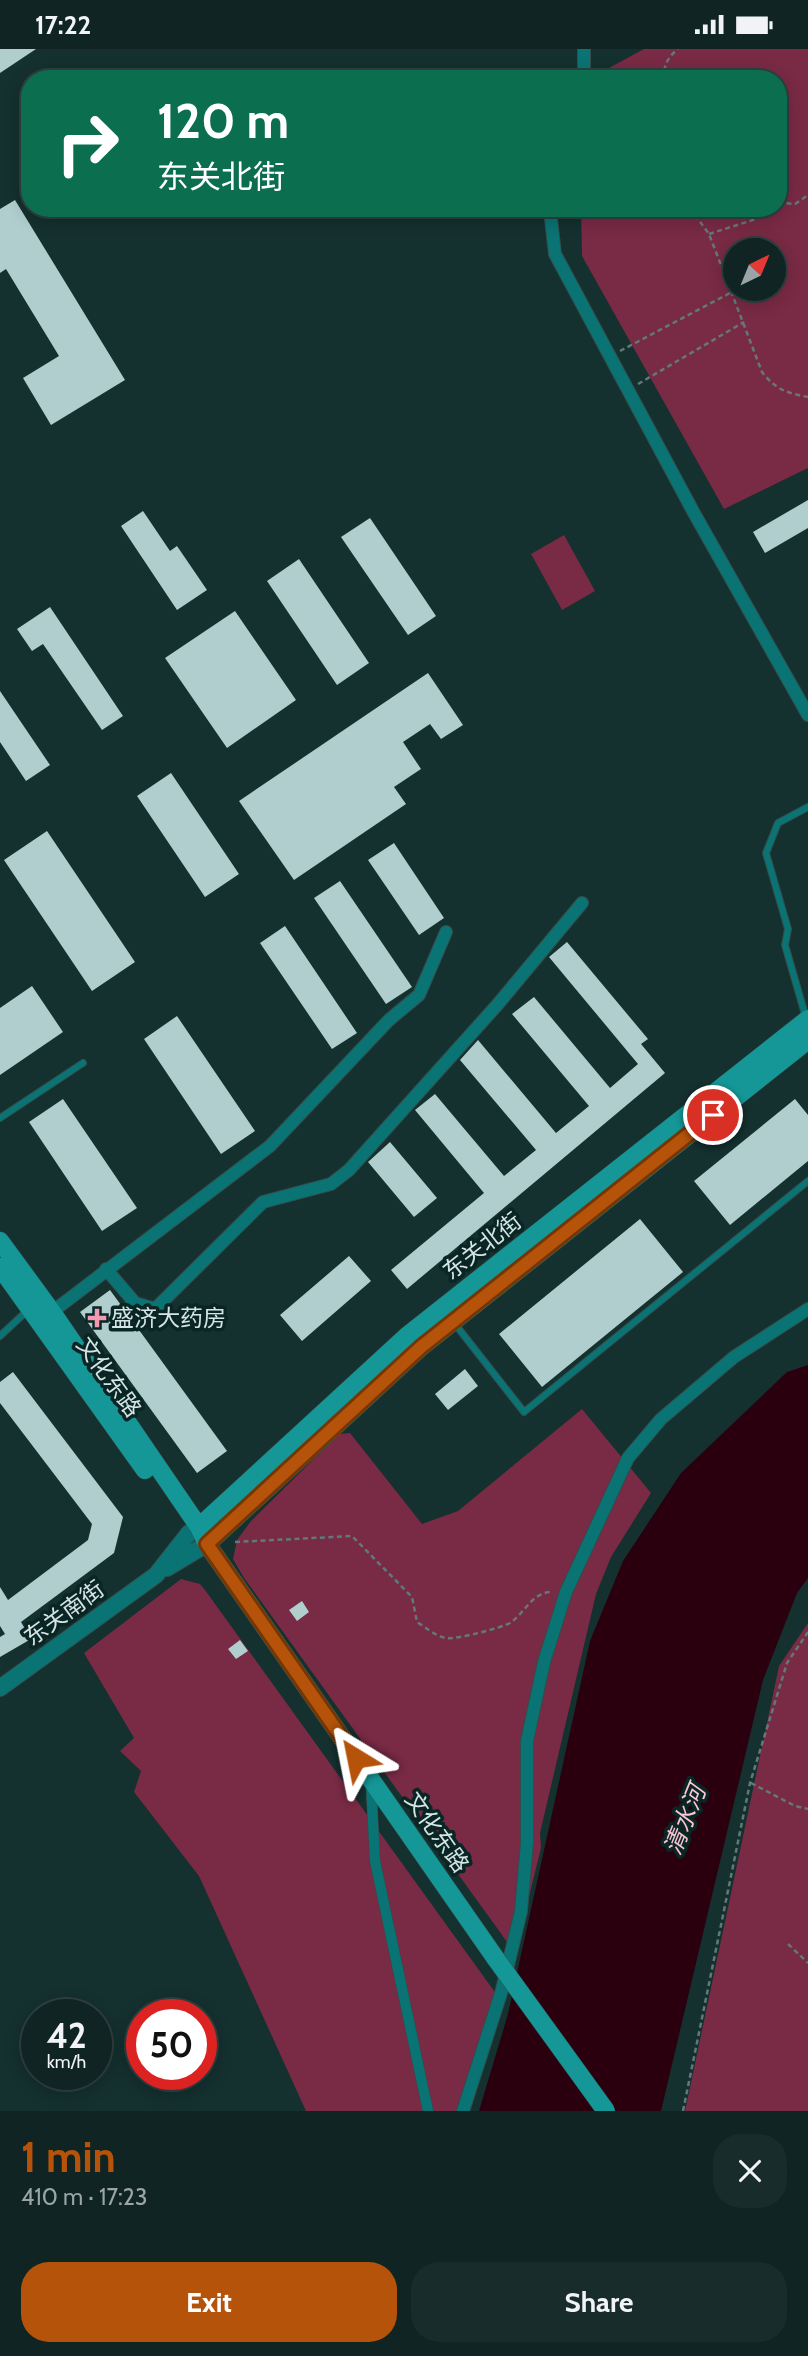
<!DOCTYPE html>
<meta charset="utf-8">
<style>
body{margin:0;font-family:Cabin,"Noto Sans SC",sans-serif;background:#182c2b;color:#f1f3f6;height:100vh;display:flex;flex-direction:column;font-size:26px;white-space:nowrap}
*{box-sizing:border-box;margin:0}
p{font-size:23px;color:#9ba4a6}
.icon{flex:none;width:38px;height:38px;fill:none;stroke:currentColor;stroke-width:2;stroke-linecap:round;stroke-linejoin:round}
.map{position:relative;height:2062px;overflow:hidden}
.panel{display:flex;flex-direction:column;background:#0f2423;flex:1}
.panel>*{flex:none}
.top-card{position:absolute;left:21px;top:21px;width:766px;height:147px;border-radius:28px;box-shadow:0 4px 18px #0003,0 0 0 2px #2f4141;background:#0b6e4f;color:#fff;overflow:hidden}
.needle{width:46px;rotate:43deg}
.buttons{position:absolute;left:723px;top:189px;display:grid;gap:14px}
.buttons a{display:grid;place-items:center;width:63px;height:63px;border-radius:50%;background:#0f2423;box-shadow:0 4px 18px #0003,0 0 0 2px #2f4141;font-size:35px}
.speed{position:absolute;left:21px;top:1950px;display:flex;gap:14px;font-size:35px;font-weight:700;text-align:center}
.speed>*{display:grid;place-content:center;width:91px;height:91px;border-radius:50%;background:#0f2423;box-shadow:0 4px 18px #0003,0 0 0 2px #2f4141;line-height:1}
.speed small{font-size:18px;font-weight:400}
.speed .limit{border:10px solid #d22;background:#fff;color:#111}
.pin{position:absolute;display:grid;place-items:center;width:60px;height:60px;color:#fff;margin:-30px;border:4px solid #fff;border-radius:50%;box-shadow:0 2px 7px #0007}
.me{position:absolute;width:77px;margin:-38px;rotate:325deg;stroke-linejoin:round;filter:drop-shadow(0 0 5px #0008)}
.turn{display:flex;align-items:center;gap:24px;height:147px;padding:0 21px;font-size:32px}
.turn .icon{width:91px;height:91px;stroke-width:2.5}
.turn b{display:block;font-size:49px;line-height:60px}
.round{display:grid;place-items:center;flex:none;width:74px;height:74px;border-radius:28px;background:#182c2b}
.headline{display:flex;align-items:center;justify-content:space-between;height:119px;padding:0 21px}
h1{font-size:42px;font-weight:700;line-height:52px;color:#b45309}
.button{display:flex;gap:14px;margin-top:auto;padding:14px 21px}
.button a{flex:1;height:80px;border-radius:28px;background:#b45309;color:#fff;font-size:28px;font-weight:700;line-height:80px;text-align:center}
.button a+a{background:#182c2b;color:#f1f3f6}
.status{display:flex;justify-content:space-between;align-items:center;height:49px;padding:0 35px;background:#0f2423;direction:ltr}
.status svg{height:19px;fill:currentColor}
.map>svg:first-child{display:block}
.green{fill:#792a44;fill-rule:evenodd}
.water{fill:#2a000f}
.building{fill:#afcecd}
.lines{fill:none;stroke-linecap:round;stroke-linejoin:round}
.service-casing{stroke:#334d4c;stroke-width:8}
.pedestrian-casing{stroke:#334d4c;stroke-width:11}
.minor-casing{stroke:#334d4c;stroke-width:14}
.tertiary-casing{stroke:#334d4c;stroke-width:18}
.secondary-casing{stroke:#334d4c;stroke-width:19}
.path{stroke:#637979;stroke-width:2.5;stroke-dasharray:5 3.5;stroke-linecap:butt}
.service{stroke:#0a7373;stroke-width:6}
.pedestrian{stroke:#0a7373;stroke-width:10}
.minor{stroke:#0a7373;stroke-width:12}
.tertiary{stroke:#0a7373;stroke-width:16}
.secondary{stroke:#159797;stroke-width:18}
.secondary-bridge-casing{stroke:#334d4c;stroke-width:19;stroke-linecap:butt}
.secondary-bridge{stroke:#159797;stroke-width:18}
.route-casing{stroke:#753606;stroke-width:18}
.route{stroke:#b45309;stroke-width:12}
.poi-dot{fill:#f19ab1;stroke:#092625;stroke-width:2.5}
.labels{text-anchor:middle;stroke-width:7;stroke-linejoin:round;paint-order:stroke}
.street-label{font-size:23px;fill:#d5e4e4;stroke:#092625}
.poi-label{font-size:23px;fill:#d5e4e4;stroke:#092625;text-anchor:start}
.water-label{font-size:24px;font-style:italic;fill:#fbc5d2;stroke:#092625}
</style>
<div class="status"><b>17:22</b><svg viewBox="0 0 49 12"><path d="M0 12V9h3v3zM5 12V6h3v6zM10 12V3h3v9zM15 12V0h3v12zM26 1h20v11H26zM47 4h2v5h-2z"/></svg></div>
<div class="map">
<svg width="808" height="2062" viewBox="0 0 808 2062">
<rect width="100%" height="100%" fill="#14302f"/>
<!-- green -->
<path class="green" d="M644,0H808V419L724,460L582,207L581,159H779V30H606L607,20ZM774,201V240H735V201Z
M564,486L595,542L562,561L531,505Z
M582,1360L651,1444L611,1508L596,1545L540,1784L541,1799L515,1904L244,1529L233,1510L237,1491L251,1472L339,1385L350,1384L422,1475L458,1462Z
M181,1530L200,1535L205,1541L502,1953L470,2062H306L199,1827L134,1743L141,1722L120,1702L134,1689L84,1604Z
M808,1574V2062H685L779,1617Z"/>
<!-- water -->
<path class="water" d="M808,1316V1529L797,1544L763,1631L661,2062H479L508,1965L590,1592L623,1512L681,1424L787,1323Z"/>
<!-- building -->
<path class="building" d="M0,0H36L0,24Z
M15,151L125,331L51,376L23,329L59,307L6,220L0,224V160Z
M808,451V479L765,504L753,483Z
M143,462L170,502L177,497L207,541L177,561L121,477Z
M370,469L436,567L408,586L341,488Z
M299,510L369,614L337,636L267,532Z
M50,558L123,667L102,681L43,595L32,602L17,580Z
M235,562L296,651L227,699L165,609Z
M428,624L463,676L441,690L430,675L403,693L421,720L394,738L406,755L294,831L239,752Z
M0,642L50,716L26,732L0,693Z
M171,724L239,825L205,848L137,747Z
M47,782L135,913L92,942L4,811Z
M394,794L444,869L419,886L368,811Z
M340,832L412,938L386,955L314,849Z
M285,877L357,984L332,1000L260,894Z
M567,893L648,990L641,995L665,1024L407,1240L391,1221L484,1144L415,1061L435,1045L504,1127L536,1101L460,1011L478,991L556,1084L589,1057L512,965L534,948L610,1039L638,1015L549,908Z
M32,937L63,983L0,1026V959Z
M177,967L255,1082L221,1105L144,990Z
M63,1050L137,1159L102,1182L29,1073Z
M795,1050L808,1066V1112L730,1176L694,1132Z
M390,1093L437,1149L414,1168L368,1113Z
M640,1170L683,1223L542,1338L499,1285Z
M349,1207L371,1232L302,1292L280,1266Z
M110,1241L227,1402L197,1424L80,1263Z
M465,1320L478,1337L448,1361L435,1345Z
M13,1323L123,1468L114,1504L21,1573L31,1590L0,1608V1588L5,1585L0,1577V1538L8,1551L88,1491L92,1475L0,1354V1333Z
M302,1552L309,1563L297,1572L289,1561Z
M240,1591L248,1602L236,1610L228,1600Z"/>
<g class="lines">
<defs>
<path id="service" d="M806,969L785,896L788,880L766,804L778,774L808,758
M0,1069L83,1014
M455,1275L524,1363L808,1132
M0,1287L28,1261"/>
<path id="pedestrian" d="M371,1735L375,1812L428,2062"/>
<path id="minor" d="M584,30V0
M553,159L551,170L555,205L694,464L808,666
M106,1220L135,1254L155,1260L263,1153L331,1135L349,1121L498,955L582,854
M52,1263L270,1097L389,971L419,946L446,883
M463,2062L502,1941L521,1862L527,1794V1692L544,1613L566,1543L628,1409L661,1370L734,1308L808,1260"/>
<path id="tertiary" d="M167,1519L207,1495
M0,1639L156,1526L189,1484L199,1478"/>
<path id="secondary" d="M0,1192L52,1263L199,1478L207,1495L496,1910
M0,1218L145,1421
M199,1478L408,1286L808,970
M207,1495L421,1298L808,991"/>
</defs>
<!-- service casing -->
<use href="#service" class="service-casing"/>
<!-- pedestrian casing -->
<use href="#pedestrian" class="pedestrian-casing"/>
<!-- minor casing -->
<use href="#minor" class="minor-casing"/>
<!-- tertiary casing -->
<use href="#tertiary" class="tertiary-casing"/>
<!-- secondary casing -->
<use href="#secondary" class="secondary-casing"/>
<!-- path -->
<path class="path" d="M664,30C663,17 668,8 678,0
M779,157L783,154L795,155L808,146
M690,159L709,185L762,323C776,341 787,344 808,348
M709,185L756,170L774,159
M620,302L732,243
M638,335L744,273
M235,1493L352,1487L412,1548L417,1573C425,1578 437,1588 446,1589C455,1591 501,1579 510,1574C525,1564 532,1543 552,1543
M751,1734L795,1757L808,1760
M788,1895L808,1914
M683,2062L750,1734L787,1614L808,1583"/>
<!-- service -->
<use href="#service" class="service"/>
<!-- pedestrian -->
<use href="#pedestrian" class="pedestrian"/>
<!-- minor -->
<use href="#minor" class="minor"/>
<!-- tertiary -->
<use href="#tertiary" class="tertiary"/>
<!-- secondary -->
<use href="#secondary" class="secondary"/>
<defs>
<path id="secondary-bridge" d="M496,1910L606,2062"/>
</defs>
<!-- secondary-bridge casing -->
<use href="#secondary-bridge" class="secondary-bridge-casing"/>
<!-- secondary-bridge -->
<use href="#secondary-bridge" class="secondary-bridge"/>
</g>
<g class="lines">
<defs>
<path id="route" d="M356,1709L207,1495L421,1298L713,1066"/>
</defs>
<!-- route casing -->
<use href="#route" class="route-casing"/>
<!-- route -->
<use href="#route" class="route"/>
</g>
<!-- markers -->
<path class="poi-dot" d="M93.5 1258.5h7v7h7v7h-7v7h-7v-7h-7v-7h7z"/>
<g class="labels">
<!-- street labels -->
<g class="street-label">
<text transform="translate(482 1197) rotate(-38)" y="8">东关北街</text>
<text transform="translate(109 1328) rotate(54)" y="8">文化东路</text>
<text transform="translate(64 1564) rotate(-36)" y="8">东关南街</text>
<text transform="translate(437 1783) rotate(55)" y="8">文化东路</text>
</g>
<!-- poi labels -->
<g class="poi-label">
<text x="111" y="1277">盛济大药房</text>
</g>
<!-- water labels -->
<g class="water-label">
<text transform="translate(685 1771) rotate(-68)" y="8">清水河</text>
</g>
</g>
</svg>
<div class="buttons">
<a><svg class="needle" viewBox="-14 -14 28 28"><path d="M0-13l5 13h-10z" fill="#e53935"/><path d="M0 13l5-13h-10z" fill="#9ba4a6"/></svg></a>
</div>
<div class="speed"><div>42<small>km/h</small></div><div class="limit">50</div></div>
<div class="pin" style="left:713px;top:1066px;background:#d93025"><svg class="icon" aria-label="arrive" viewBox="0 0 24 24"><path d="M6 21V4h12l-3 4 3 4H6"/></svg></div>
<svg class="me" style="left:356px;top:1709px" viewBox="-20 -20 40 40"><path d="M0-17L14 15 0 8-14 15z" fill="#b45309" stroke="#fff" stroke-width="4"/></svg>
<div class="top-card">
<div class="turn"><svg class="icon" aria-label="right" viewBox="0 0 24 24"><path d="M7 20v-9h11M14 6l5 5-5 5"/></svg><div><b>120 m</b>东关北街</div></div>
</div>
</div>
<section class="panel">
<div class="headline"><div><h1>1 min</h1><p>410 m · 17:23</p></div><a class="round"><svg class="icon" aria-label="close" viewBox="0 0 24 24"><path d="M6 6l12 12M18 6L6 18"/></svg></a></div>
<div class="button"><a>Exit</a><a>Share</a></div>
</section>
